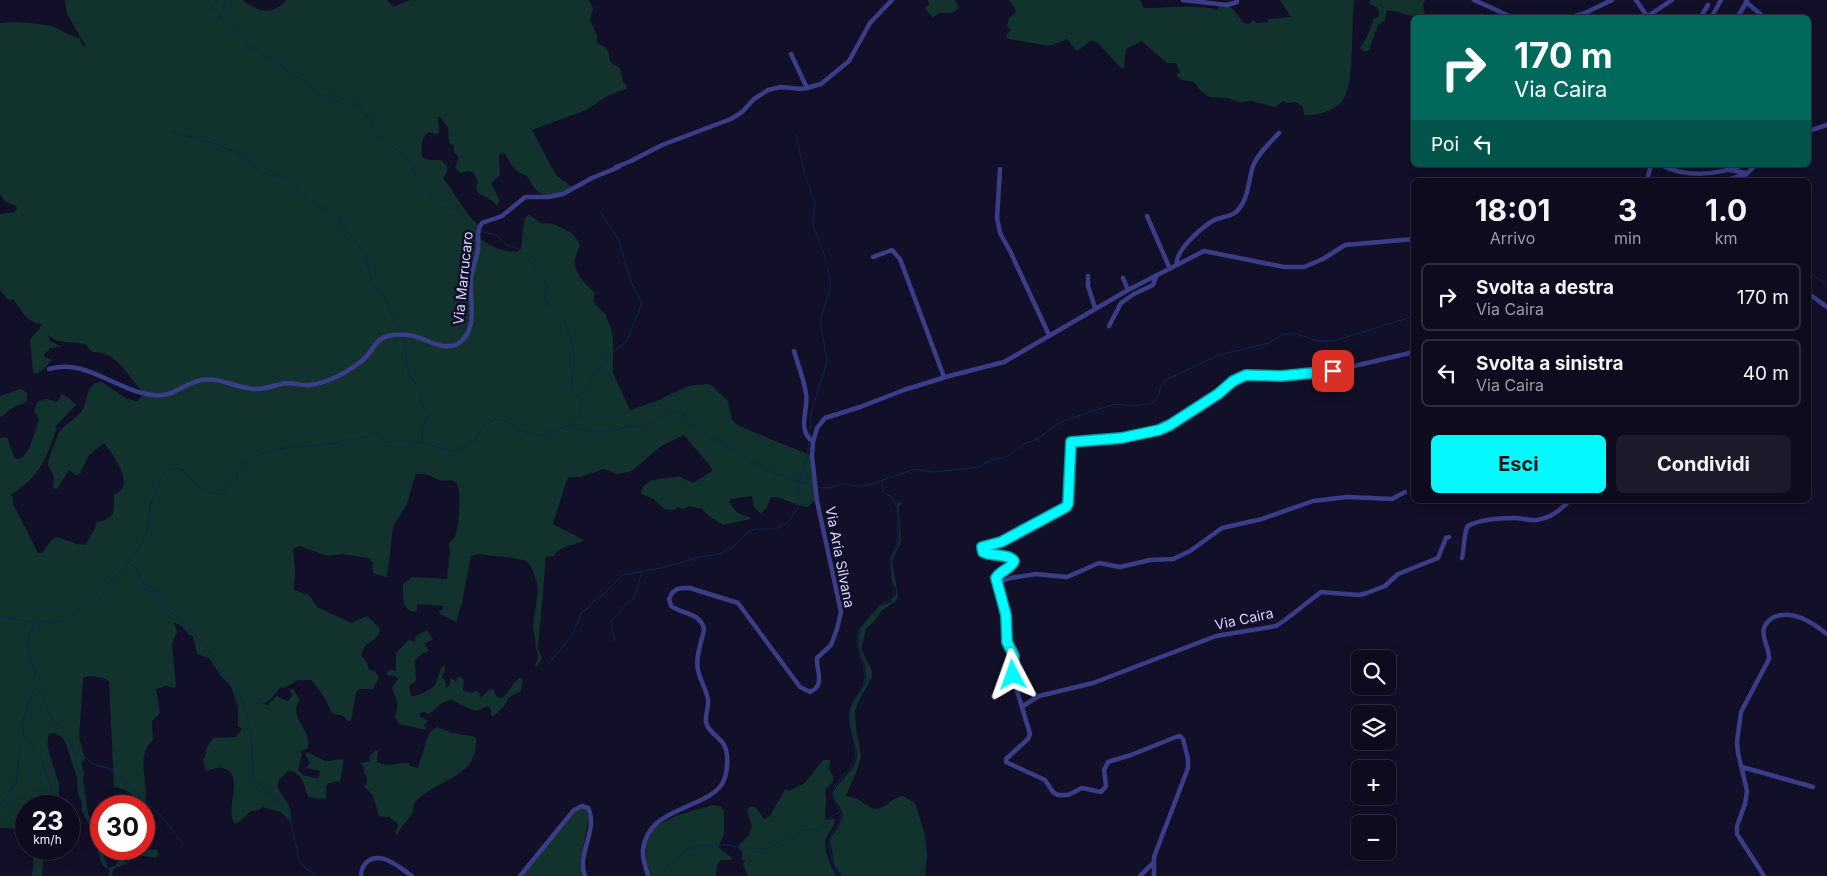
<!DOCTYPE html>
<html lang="it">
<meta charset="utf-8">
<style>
body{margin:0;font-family:Inter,sans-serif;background:#1c192b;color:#f1f3f6;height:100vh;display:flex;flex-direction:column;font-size:19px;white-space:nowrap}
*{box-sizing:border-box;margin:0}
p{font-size:16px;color:#9b9ba4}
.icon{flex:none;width:28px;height:28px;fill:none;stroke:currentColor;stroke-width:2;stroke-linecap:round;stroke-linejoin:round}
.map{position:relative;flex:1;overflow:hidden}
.sheet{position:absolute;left:1411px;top:178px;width:400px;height:325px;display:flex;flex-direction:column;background:#0e0b1e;border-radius:8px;box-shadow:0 2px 12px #0003,0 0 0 1px #2e2b3c}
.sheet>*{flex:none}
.guide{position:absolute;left:1411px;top:15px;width:400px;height:152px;border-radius:8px;box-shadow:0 2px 12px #0003,0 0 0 1px #2e2b3c;background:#00695c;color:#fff;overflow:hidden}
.buttons{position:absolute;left:1351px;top:650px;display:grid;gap:10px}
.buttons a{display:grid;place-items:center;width:45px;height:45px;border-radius:8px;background:#0e0b1e;box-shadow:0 2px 12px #0003,0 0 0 1px #2e2b3c;font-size:25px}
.speed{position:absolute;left:15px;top:795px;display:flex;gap:10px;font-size:25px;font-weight:700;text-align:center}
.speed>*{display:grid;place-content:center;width:65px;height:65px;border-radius:50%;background:#0e0b1e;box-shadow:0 2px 12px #0003,0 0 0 1px #2e2b3c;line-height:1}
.speed small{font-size:12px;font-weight:400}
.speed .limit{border:8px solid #d22;background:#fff;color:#111}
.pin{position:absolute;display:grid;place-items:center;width:42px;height:42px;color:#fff;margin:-21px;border-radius:10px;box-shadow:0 2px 8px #0006}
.me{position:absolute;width:55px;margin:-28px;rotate:356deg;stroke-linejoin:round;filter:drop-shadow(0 0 4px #0008)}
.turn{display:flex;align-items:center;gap:18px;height:105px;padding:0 20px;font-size:22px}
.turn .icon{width:65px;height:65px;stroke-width:2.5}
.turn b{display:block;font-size:35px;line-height:42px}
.then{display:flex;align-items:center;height:48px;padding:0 20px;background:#0003;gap:10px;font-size:19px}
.eta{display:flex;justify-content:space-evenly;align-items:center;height:85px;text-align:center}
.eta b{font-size:30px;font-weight:700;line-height:35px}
.cta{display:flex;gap:10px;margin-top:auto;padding:10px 20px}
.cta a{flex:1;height:58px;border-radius:8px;background:#02faff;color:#111;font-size:20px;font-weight:700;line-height:58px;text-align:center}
.cta a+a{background:#1c192b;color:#f1f3f6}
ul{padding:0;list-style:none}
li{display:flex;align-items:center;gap:15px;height:68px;margin:0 10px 8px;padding:0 10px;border:2px solid #2e2b3c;border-radius:8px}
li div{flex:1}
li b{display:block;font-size:19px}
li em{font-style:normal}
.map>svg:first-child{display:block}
.green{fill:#12322e}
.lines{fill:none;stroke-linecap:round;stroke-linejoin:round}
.stream{stroke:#0c284b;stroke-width:1}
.minor{stroke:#3a3d87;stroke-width:4.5}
.route-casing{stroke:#01a2a6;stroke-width:12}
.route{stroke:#02faff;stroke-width:9}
.labels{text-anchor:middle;stroke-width:5;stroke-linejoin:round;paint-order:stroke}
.street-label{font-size:14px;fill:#d8d6ff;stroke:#120f28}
</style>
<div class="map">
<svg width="1827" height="876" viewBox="0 0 1827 876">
<rect width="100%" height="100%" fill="#120f28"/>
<!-- green -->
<path class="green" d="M65,0H242C261,12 269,17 287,0H387L393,7L410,0H589L593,8L590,20L597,35V43C608,47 609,51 610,62L620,68L623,82L627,86L626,89L607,96L586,110L532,130L556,175L572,187C562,193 546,200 536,190C532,186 530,180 527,176C516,173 510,164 505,154L500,153L499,156L500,175L491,183L500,201L497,206C493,198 476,195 476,188C476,186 478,183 478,181L473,172L468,171L461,173L455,168L459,158L454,151V145L449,143L448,127L440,117H438L439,133L436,134L429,132C421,137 421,149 422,157L430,160H441L447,166V172L443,178C453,190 467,217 479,225L478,236C487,246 506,254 519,251L521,249L524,222L526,217L529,215L541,223L554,224L572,233L580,244C579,249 576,254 575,259C573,273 586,284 595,293L593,301L605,314L610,325L613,337V373L630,410L659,400L672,393L689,386L707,384L711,385L728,401L731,417L734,422L739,426L810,455L815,500L808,507C795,506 784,497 771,497L767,507L761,514L754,507L752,496L731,499L729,502C735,512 739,515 750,517L751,519L723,525L709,516L702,509L689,506L684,509L678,507L674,510L665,509L659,505L654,499L641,494C642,476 666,480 678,476L693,483L712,471L711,467L684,435L661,446L632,471L618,474L603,469L581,477H569L566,482L553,524L584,540C573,547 561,544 554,556L546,557L538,648L542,659L536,667L535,665L538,658L533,626L538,591L537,583L531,566L526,561L514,558L478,554L471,556L462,603L456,622L440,614L439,610H442L444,606L418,604L416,612C400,610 403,596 403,584L413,577L447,579L450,551L449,544C451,541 455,538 456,534C459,522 462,493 456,482C449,478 445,482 439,480C431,477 426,473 417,474L415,476L407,504L393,527L387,577L373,573V563L369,558L362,557L342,554L327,556L300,546L296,547L293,550L295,569L294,590C311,596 308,593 317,607L351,623L367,616L379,627L380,631L378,636L365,646L361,655L367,663L369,670L375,671L379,678L373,689H359L356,692L351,721H348L343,716L332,713C328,703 319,688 311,680H298L284,688L281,687L269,701L262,704L268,705L277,696L288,701L293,694L289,691L293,689L300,700C286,717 315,732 307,749L300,751L302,754L298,770L303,775L318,779L320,771L306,768L310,763L305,754L307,752L325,761L344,759L340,781L328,783L326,787V798L323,799L308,797C305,786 300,769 287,771C285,776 279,777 278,783C276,795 294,802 291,820H288C283,810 273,810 262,807C259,812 257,809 252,811C244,814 243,822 235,824C223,809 247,773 222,768C217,767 212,769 207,771L205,769L203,759L205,757L207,747L213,738L236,737L242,729L238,726V707L231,687L221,676L209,658L197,654L193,636L189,635L182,626L174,623L177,632L172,643L176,686L175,688L166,686L156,689L160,713L152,721L153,740C135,755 149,783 145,803L141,802L126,790L114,787L109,681C101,677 91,674 83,678L79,737L85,760L81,762L84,772L83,780L88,813L97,834L108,868H105L101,862L90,826L82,811V802L78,794L77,777L66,744L62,737L55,733L49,734C43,747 57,771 59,786C59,793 59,800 58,806H26V829L0,828V438L7,437L14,457L16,459L22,458L29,449L39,420L34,410L38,401L47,399L57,402L62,394L69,398L76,405L55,427L57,428C50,447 44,466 30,480C24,486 17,490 11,495L14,500L13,504L38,553H42L52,539L57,537L77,544L85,545L95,529L96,523C117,516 113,515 114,495C117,493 122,491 123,487C128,476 111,451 104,443L88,456L80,474L76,475L69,470L57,489L53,488L54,477L48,465V461C52,452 55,440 60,431C66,423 78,418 83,409C88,400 86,381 102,382L127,399L138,401L143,394C139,387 133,381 128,374C118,361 110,352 92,352L85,344L57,341L48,335L50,341L62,347H56L53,349L50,348L48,352L46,351L44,356L51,360C47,367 42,371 35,374L33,372L30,340C33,333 39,332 42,324C27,323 22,311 14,300L7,299L0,290V214L14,212L17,209L16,206L6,202L0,194V23C12,21 48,23 59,29C65,33 72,36 80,39L82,45L86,46L67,14Z
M928,0H955L959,8L952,13H940L933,17L925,9L926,6L929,5Z
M1009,0H1140L1144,8C1168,9 1194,3 1217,10L1219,6L1231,7L1244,23L1249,24L1252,21L1255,20L1256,23L1268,22V19L1291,17L1280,0H1354C1351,24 1355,81 1343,100C1335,111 1317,116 1304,115L1303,107L1296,102L1288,103L1283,101L1275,107L1251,101L1240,102L1227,98L1210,97L1201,91L1194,82L1182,80L1178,77L1177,74L1181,72L1179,71L1176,63H1167L1142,41L1126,49L1124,67L1122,69L1098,43L1091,40L1079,50H1076L1067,39L1049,46L1009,39L1006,37L1007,34L1011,30L1007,26L1009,18L1016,12L1014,7Z
M1370,0H1425L1423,4L1425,15C1414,22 1400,9 1387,11L1385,20L1378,25L1369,50L1365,52L1360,48C1365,40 1372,29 1373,19L1378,17L1379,12L1377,7L1369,4Z
M21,389L27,393V400C21,407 17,404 11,409C7,412 5,415 0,417V396Z
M902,502L899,507L901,542L892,561L898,596L896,601L882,610L876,619L866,629L861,649L872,671V677L858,702L855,711L856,729L861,756L858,768L846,796C849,797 854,797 857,799C865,802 872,813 882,807C890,803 894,798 903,796L915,803C920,819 926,835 927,851C928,860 924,867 926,876H842L835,866L830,841C832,832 845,824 842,812C840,806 834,801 833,794C837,781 856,771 857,755C857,748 853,738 851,730C849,724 850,716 850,710C851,697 867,690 866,676C866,656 853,651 861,627L880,606L890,602L896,595V589L892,580L891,558L898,545L899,540V516L897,503Z
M425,631H428L433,640L425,643V645L429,651L423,653L415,660L416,681L409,686L411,696C416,696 418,695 423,693C442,685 434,678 444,665L445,668L442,678L445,680L446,688L450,685V678L456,682L457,678L460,676L464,680L463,690L472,693L477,690L481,697L489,690L493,689L497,697L502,698C509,694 511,683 520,678L523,679L521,691L508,698L505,705L493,717L491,715V709L487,706L477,711C450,703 455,690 429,714L423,712L419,714L421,717L428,721L424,725L427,730L399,724L395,717L398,704L392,688L398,679L395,676L388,675L387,672L391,670L396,671V654C397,652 406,642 409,640L415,642L416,636Z
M437,727L453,733L476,737C478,769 456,775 432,789C427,792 417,799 414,804C412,809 415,806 413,811C410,820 401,825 398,834L395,835L398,824L389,817L379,816C375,804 375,794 364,787L367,783V777L364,774V767L360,763L371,761L369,757L376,750L378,752L377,762C388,768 396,762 409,763L410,766L418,768L429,733Z
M823,760H830L829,769L833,776V781L825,790L826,799L825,820L834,819L835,821C834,828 828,832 826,839C823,847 831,869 837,876H748L743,865L745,860H742V852L739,849V845L749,835L752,827L747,810L750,807H755L764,819L770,816L785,789L789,791L805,783Z
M713,805L720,806L724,811V835L718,847L732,858L731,860H721L717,865L716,876H650C633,821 671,818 713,805Z
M579,808L585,809L589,816L580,864L582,876H522Z
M34,849H44L42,876H31C36,863 31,859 34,849Z
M147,849L157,850L159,854L156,858L138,855L124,861L127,863L126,864L115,868L112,872L113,876H108L110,867L116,865L117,862Z"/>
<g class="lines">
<!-- stream -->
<path class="stream" d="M208,0L226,24L251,48L278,62L294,76L303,80L318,94L322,96H337L361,107L380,136L408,159L421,186L438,204L442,207L457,209L476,230
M220,16L226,0
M173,132L216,144L240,154L263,173L283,178L292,182L309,200L337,216L366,257L371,281L386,300L391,314L403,332
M796,135L805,175L815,203L813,225L825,257L831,284L821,318V326L827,361L811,414L810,436
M480,231L496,235L507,245L517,248L524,254L545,282L547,286C537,307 558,304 564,320C568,329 573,347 574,357C575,365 571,379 571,388C585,402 584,410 571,426
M1809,270L1815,277L1827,284
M404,338L408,373L420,390L422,404L428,415L423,426L422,442
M580,397L583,389L610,355L627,340L642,303L630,280L619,240L601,213
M817,487L828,488L843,484L854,486H862L874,483L915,469L933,472L980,467L985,463L1008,456L1024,444L1039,438L1059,423L1066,420L1115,404L1131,406L1153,403L1158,397L1161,386L1168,379L1219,355L1269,343L1283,334H1297L1318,341H1334L1414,316
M127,562L137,569L141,582L155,590L162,605L189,627L213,657L223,675L239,691L251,730L253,776L257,782L289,812L299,860L305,868L318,876
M0,616L35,623L66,620L84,606L101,598C105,593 105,588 108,584C124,565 141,554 147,529C150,521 149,511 151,503C152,499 155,496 156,493C160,483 161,468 176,468C186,469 187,475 193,481C199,487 212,494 220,495L225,493L235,482L238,471L247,461L257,455L296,445L320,446L328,443L336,444L343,440L360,439L375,433L379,435L386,442L404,440L423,443L454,452L474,441L483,426L496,419L505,421L522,431L538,436L566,426L596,432L612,431L631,426H641L678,411L684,414L690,424L760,466L777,474L814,486
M615,641L611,622L623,607L634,598L642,571
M548,664L572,636L581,613L588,608L591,603L605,593L623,575L665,567L700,557L719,554L733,547L747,533L755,529H774L785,525L790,520L798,508L799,481L807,458L809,443
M36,688L42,696L51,717L63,731L72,746L81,779L85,809L111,876
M25,737L40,755L51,787L52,806
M74,753L86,758L92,764L111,769L162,817L184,845
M0,805L16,784L19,751L24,736L22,725L27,706L36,688L33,681L35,672L32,665L27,642L34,624
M34,876L40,849
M657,876L686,851L696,846L728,845L742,848L767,849L785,839H791L802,830H816L831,817L840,812
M840,876C833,865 825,845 832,833C836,827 841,825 841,817C840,807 829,800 834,789C839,778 851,770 855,758C858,751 851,732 850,724C847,702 860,699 864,682C868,664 852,648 859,630C860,628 877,608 879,606C884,602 890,602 894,596L890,560L897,543L898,522L897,508L893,498L884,493L882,481"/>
<!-- minor -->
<path class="minor" d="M1183,0L1227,5L1237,2V0
M1474,0L1514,18
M1636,0L1647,16
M1746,2L1765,18
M1569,18L1585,13L1612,0
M1645,18L1672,0
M1700,18L1708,5
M1711,18L1721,0
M1737,18L1747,1
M791,54L807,88L821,84L849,61L870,23L892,0
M1809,131L1827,125
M1661,165C1686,178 1717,175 1743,165
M616,167L631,161L662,145L731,119L742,112L754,99L768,90L781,87L801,89L807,88
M1000,169L997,218L1000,233L1011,253L1049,335
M1729,170L1747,173
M1647,180L1651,165
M1661,180H1673
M1727,180L1747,174L1755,165
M1147,216L1170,269
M873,257L892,250L900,259L944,377
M1177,265C1174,252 1200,229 1211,222C1218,217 1228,218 1236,212C1249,200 1248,181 1253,166C1258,153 1270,143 1279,133
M1088,276V286L1095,308
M1123,278L1128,290
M1809,294L1827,307
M1109,326L1121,303L1134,294L1153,285L1156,277
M794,351C798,365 804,379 806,394C809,410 796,429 813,442
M49,369C87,358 116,391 153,395C174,398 183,383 202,380C221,377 236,388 254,389C265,390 276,384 287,383C295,383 302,386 310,385C328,383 350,371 364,359C372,352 376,338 388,336C396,334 405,334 414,336C431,341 451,356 465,337C477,322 469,296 471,278C472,268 477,259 478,249C479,239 476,231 482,223L502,216L525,197H548L563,194L592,178L619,167
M1462,558C1465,547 1463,534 1468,526C1481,519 1498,518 1514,518C1521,518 1530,521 1537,520C1550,518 1562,509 1570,500
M997,583L1011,578L1036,574L1067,577L1099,563L1120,567L1150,560L1173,559L1190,551L1222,528L1262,519L1313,501L1347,497L1392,499L1405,492
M1023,706L1039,696L1093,683L1216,636L1276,626L1285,620L1321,592L1359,595L1367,593L1385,586L1398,574L1438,558L1446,538L1449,537
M1742,767L1813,787
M361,876C361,870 363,865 368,861C382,851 400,868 412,876
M520,876L574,810L582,806L588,808C599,829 576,854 585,876
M648,876C646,867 642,859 643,850C648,804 712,810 724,780C728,770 729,752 723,743C717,735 708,732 706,722C705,715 709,707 708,699C706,689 700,680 698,670C695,657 702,641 704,629C701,613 682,614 671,606L669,599L672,593L677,589L684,588H690L738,603L800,687L810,692C826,685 816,671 817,658L831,645L837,629L841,612L817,501L812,456L813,442L817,428L825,418L860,407L904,390L949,376L1004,362L1128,290L1204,251L1284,267H1304L1323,259L1345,245L1414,239
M1140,876L1153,863
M1154,876V857L1188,768V759L1183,739L1180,736L1176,737L1131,755L1108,762L1104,770L1106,786L1101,792L1082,788L1068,795H1058L1053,792L1045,780L1006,762V759L1028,739L1030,734L1013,677L1014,656L1007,642L1006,615L996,581C998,570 1010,570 1014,561C1008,553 993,557 983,552L982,547L1001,542L1066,507L1069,501L1071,442L1121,438L1159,430L1218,394L1233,381L1246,375L1281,376L1333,371L1414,352
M1764,876L1737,834V826L1745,804L1747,791L1738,753L1737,742L1741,712L1769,659C1770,649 1761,638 1764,628C1765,624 1770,619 1774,617C1793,609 1813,623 1827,634"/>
</g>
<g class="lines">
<defs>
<path id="route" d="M1013,675L1014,656L1007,642L1006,615L996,578C1001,570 1011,569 1014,561C1008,553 992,557 983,552L982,547L1001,542L1066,507L1068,504L1071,442L1121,438L1159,430L1170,425L1218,394L1233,381L1246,375L1281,376L1333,371"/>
</defs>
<!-- route casing -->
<use href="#route" class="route-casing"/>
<!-- route -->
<use href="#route" class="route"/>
</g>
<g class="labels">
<!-- street labels -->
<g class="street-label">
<text transform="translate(463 278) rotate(-84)" y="5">Via Marrucaro</text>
<text transform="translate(840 557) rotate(79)" y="5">Via Aria Silvana</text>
<text transform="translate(1244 619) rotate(-12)" y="5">Via Caira</text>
</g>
</g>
</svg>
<div class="buttons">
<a><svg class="icon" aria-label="search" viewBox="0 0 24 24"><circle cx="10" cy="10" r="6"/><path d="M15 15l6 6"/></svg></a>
<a><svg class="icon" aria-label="layers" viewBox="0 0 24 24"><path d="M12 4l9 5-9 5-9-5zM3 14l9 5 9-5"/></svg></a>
<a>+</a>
<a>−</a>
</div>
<div class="speed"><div>23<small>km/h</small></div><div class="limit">30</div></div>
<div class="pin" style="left:1333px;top:371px;background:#d93025"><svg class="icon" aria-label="arrive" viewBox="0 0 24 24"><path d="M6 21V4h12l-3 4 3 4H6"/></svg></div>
<svg class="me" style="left:1013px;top:675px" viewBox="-20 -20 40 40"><path d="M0-17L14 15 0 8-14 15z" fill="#02faff" stroke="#fff" stroke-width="4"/></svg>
<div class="guide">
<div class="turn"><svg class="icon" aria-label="right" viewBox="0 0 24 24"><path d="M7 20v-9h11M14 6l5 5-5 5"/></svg><div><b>170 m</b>Via Caira</div></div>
<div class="then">Poi<svg class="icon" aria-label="left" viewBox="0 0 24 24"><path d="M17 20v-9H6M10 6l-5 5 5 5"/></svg></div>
</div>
<section class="sheet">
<div class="eta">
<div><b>18:01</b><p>Arrivo</p></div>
<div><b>3</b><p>min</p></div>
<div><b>1.0</b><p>km</p></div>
</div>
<ul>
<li><svg class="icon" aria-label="right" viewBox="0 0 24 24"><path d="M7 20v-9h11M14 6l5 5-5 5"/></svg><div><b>Svolta a destra</b><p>Via Caira</p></div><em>170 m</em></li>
<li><svg class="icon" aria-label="left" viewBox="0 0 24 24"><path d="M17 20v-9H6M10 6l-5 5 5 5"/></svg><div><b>Svolta a sinistra</b><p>Via Caira</p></div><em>40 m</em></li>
</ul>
<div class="cta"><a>Esci</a><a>Condividi</a></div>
</section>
</div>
